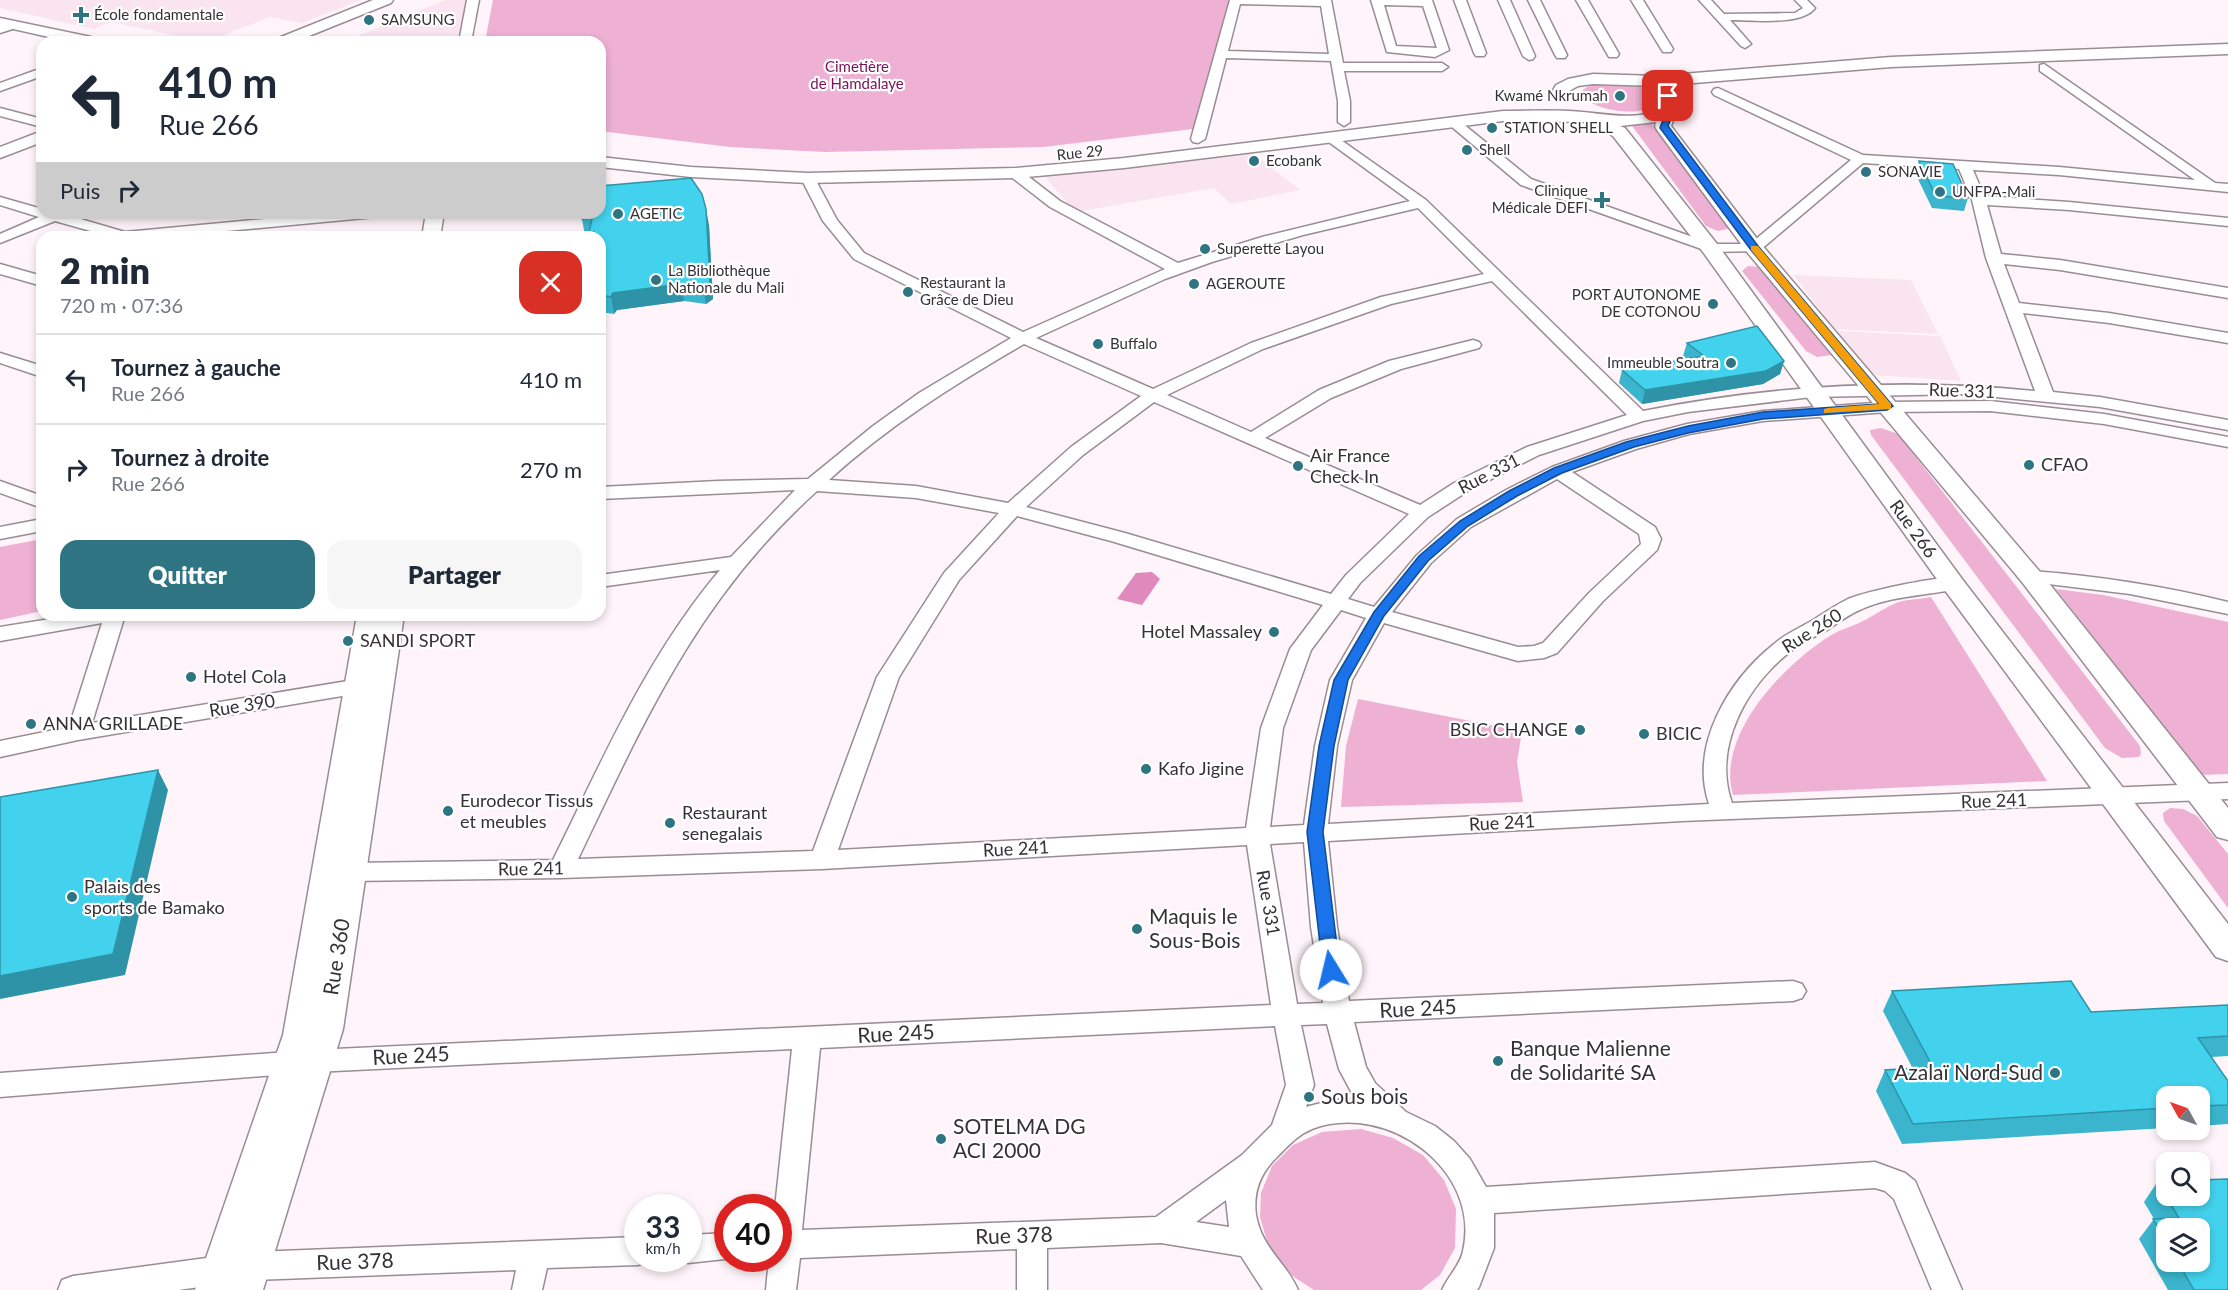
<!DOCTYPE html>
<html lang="fr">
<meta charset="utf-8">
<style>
body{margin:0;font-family:Lato,sans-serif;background:#f6f6f7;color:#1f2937;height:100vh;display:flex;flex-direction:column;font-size:22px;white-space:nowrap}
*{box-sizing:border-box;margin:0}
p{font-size:20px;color:#747a83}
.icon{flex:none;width:33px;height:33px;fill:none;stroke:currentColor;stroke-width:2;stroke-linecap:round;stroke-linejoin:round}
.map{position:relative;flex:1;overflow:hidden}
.details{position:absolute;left:36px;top:231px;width:570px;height:390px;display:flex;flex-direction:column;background:#fff;border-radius:18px;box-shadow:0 3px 9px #0003}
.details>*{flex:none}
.banner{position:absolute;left:36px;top:36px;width:570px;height:183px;border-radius:18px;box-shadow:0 3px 9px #0003;background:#fff;color:#1f2937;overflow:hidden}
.needle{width:39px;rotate:310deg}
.fabs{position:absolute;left:2156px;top:1086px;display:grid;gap:12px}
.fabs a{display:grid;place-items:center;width:54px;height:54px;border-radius:12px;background:#fff;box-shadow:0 3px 9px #0003;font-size:30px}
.speed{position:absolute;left:624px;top:1194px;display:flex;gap:12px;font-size:30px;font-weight:700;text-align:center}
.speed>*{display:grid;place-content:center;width:78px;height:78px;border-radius:50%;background:#fff;box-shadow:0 3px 9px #0003;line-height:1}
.speed small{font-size:15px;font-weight:400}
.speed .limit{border:9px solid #d22;background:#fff;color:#111}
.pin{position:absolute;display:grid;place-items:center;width:51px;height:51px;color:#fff;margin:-26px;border-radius:12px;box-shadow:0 3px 9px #0006}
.me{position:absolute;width:66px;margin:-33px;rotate:351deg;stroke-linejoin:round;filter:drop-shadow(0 0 4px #0008)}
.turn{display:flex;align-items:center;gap:21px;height:126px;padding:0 24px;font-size:27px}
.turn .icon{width:78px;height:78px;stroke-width:2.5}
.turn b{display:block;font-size:42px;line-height:51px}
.then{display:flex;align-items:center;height:57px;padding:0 24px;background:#0003;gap:12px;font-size:22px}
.round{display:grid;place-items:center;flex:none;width:63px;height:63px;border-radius:18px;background:#f6f6f7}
.overview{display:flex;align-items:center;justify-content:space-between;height:102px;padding:0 24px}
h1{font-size:36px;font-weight:800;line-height:45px}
.button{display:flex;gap:12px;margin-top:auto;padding:12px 24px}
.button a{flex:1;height:69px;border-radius:18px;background:#2e7482;color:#fff;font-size:24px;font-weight:800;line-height:69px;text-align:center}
.button a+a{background:#f6f6f7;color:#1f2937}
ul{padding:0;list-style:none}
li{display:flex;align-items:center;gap:18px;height:90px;padding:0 24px;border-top:2px solid #e0e1e3}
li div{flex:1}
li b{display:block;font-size:22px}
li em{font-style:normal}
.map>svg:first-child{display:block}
.built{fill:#f9e4ef}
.green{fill:#eeb0d3}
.water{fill:#e089bc}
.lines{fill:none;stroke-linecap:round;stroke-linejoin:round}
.minor-casing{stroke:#998d94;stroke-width:3}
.major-casing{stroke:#998d94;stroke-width:3}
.minor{fill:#fff;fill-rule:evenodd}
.major{fill:#fff;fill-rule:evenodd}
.wall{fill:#3ab5cd;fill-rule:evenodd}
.shaded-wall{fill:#2f93a7}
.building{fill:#43d2ee;stroke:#2f93a7;stroke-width:1.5}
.route{fill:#1a73e8;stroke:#114b97;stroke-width:1.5}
.slow{fill:#f59e0b}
.poi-dot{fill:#2e7482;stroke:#fff;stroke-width:2}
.labels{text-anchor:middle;stroke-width:4.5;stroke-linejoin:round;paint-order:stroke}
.far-poi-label{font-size:15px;fill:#363134;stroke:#fff;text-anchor:start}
.far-park-label{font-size:15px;fill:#7a1159;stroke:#fff}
.far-street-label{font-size:15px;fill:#363134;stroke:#fff}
.street-label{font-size:18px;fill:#363134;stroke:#fff}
.poi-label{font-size:18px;fill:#363134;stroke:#fff;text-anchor:start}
.near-poi-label{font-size:21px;fill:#363134;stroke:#fff;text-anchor:start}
.near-street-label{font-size:21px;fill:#363134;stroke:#fff}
</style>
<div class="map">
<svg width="2228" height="1290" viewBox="0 0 2228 1290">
<rect width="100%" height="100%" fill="#fff4f9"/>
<!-- built -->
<path class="built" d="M0,0H361L302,23L270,17L206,42L111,22L94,29L0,8Z
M445,0H470L460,42H343Z
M1249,150L1300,190L1231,204L1214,188L1075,212L1043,174Z
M1794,275L1911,280L1938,334L1834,329Z
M1836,331L1940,336L1961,381L1873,375Z"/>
<!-- green -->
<path class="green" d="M493,0H1230L1193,129L1043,147L825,152L730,147L600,131V42H485Z
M1624,83L1639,86L1658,96L1659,102C1644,119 1598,111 1582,97L1581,92C1591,80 1610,83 1624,83Z
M1630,123H1651L1731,228L1718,231L1706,226Z
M1748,266L1760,267L1832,355L1817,357L1806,351L1742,271Z
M1881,428L1898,434L2140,746L2141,754L2139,757L2122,758L2105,748L1871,435L1870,430Z
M42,539V611L0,620V547Z
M2056,589L2103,595L2228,622V774L2201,775Z
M1931,597L2047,781L1733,795C1716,737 1780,669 1825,639C1836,631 1851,627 1863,621C1875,615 1887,606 1899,602C1909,599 1921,599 1931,597Z
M1358,699L1522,731L1517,762L1523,802L1341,807L1346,746Z
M2170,808L2183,809L2197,816L2228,854V908L2164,821L2163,813Z
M1361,1129L1393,1138L1423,1155L1444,1180L1456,1209L1455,1248L1440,1275L1421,1290H1314L1291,1275L1269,1248L1260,1217L1261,1193L1272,1166L1293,1145L1322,1132Z"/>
<!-- water -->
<path class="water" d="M1152,572L1160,579L1142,605L1117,599L1136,573Z"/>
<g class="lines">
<defs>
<path id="minor" d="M467,0H479L471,42H459Z
M1230,0H1331L1343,63H1442L1448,67L1442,71H1344L1350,101V122L1344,126L1338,122V101L1331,61L1226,58L1205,139L1198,143L1193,142L1191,139ZM1240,4L1321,6L1329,54L1228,51Z
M1371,0H1432L1449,50L1435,57L1387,52ZM1384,5L1423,6L1437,48L1396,46Z
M1454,0H1466L1486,53L1484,56H1476L1474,53Z
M1498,0H1510L1535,56L1533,59L1529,60L1523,56Z
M1528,0H1540L1567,55L1565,58H1557L1555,55Z
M1576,0H1588L1619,54L1617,57H1609Z
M1631,0H1643L1673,49L1671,52H1663Z
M1699,0H1711L1724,14L1795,13L1803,8L1795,0H1807L1815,8C1802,26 1752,20 1730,20L1751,44L1745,48L1741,46Z
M15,22L21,25L19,27L0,33V26Z
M2044,64L2215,183L2228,184V192L2059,175L1973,170L1984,196L2069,202L2228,218V226L2069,210L1987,205L2001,254L2060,260L2228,288V298L2060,270L2004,264L2019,303L2109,313L2228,333V343L2109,323L2023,313L2053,392L2100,397L2228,420V430L2100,407L1965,394L1812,397L1688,412L1643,421L1539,455L1468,491L1428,517L1360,583L1348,599L1374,607L1417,555L1457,519L1506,490L1552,467L1624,441L1687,424L1763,411L1888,402L1990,401L2104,414L2228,437V447L2104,424L1990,411L1888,412L1763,421L1689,434L1636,449L1572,472L1655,527L1661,539L1657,550L1603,601L1557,653L1544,658L1518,661L1384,623L1352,680L1337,746L1328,824L1709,804C1689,745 1729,680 1774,644C1785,634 1800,628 1813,620C1824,613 1836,605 1848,599C1866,592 1887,588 1906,584C1923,581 1943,576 1960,580L1963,584L1960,588C1928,596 1893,595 1862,609C1849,614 1838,623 1827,630C1815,637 1802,642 1791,651C1747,685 1712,747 1732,803L2228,783V799L1682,821L1328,841L1337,927L1349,1001L1793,981L1802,984L1806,991L1802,998L1793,1001L1354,1022L1366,1067L1375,1083L1406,1112L1435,1126L1454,1141L1470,1159L1486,1187L1875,1162L1905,1173L1915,1181L1962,1290H1932L1894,1199L1885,1191L1875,1188L1494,1213V1248L1479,1287L1477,1290H1442C1448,1276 1460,1266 1463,1251C1482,1169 1386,1101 1312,1129C1297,1135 1287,1147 1276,1158C1260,1174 1253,1192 1256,1215C1262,1249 1286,1262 1298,1290H1263L1241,1256L1161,1243L1047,1248V1290H1017V1249L800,1258L796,1290H766L769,1258H778V1208H775L792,1049L314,1072L0,1097V1073L314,1050L1271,1005L1247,845L822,869L561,878L350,881L341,878L338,872L341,866L350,863L553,860C602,761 647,656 720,570L600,587V575L731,557L795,490L600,499V487L718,481L808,479L873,426L919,393L1011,338L854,259L823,221L801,178L803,175H813L837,220L864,253L1023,332L1165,269L1050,207L1010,176L1008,173L1010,170H1020L1060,201L1178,263L1262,237L1410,201L1326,140L1324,137L1326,134L1331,133L1426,200L1643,411C1772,385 1904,378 2035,391L1986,258L1972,200L1959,169L1863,163L1759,251L1710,252L1521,185L1446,122L1447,119H1457L1531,179L1712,244H1750L1851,160L1714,95L1712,92L1714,89L1718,88L1863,155L2059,167L2195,180L2040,71V65ZM1418,208L1484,274L1381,297L1251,343L1153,389L1036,338L1165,279L1212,262L1303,235ZM1492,281L1627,415L1527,447L1454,483L1420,505L1265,438L1331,398L1401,369L1479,348L1481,345L1479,342L1473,340L1389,361L1319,390L1251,432L1167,395L1263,349L1391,304ZM1024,344L1141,396L1071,447L1008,503L916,486L829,480C888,426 955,384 1024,344ZM1154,402L1409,514L1346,575L1331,594L1125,533L1026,507L1083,455ZM1557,479L1639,534L1641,544L1589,593L1543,643L1534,646L1518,647L1392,612L1431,563L1471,527ZM817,491L916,498L999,513L944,573L877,677L813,851L578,859C645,719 698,598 817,491ZM1017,516L1111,541L1323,605L1290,649L1261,728L1246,828L838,850L899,677L959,580ZM1341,610L1366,618L1330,680L1315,746L1304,825L1270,827L1283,728L1311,650ZM1304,842L1311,927L1323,1003L1297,1004L1270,844ZM1327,1024L1339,1069L1355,1099L1332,1100L1306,1107L1314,1085L1301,1025ZM1275,1026L1286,1085L1272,1125L1242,1155L1156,1217L802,1230L820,1048ZM1226,1200L1229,1227L1196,1222Z
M42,68V76L0,91V83Z
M0,108L42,119V127L0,116Z
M0,197L42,209V213H60L125,232L329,213H383L376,217L162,237H112L55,221L0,243V234L39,217L0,205Z
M0,264L42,276V286L0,274Z
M0,353L42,366V377L0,363Z
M0,481L42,496V508L0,493Z
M42,519V531L0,539V527Z
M2031,571C2098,576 2163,586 2228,602V614L2130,594L2024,581L2021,577L2024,573Z
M75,615H125L92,723L372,677L380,679L383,684L380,689L372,691L78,740L0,757V741L69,727L102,623L0,641V627Z
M728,1233V1258H734L688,1263L677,1259L688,1258V1235Z
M638,1237V1258H650L649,1261L638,1265L547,1268L542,1290H512L516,1270L251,1280L178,1290H58L62,1280L73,1276L251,1252Z"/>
<path id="major" d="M373,0H393L391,3L294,42H273L276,39Z
M0,18L91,37L99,42H71L0,26Z
M2228,44V54L1891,67L1658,86L1593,84L1578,86L1569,91L1564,99L1558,101L1550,96L1556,85L1568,79L1593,74L1658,76L1891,57Z
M1672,97L1680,102L1671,126L1761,244L2040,572L2228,808V840L2217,837L2022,582L1747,252L1657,130L1655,126L1656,122L1620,126L1625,128L1717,244L1962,579L2228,924V961L2216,957L1944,589L1703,252L1613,136L1589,122L1503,121L1124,168L1015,178L808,183L691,177L600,167V157L691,167L808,173L1015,168L1124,158L1503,111C1525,111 1547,110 1569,111C1600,112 1634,123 1662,108L1666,99Z
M42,131V142L0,158V147Z
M426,213H444L440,237H422Z
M357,615H404L343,1029L263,1290H195L283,1035Z"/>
</defs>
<!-- minor casing -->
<use href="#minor" class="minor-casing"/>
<!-- major casing -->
<use href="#major" class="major-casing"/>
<!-- minor -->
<use href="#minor" class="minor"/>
<!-- major -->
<use href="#major" class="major"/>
</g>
<!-- wall -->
<path class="wall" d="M1919,161L1968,198L1964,211L1932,208L1915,173Z
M582,219L709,225L713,299L706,304L684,301L617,310L614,314L600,312V237H590V236H585Z
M1687,343L1784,361L1780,374L1763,384L1642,404L1619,383L1622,370L1687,359L1683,356Z
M1892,991L2091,1012L2228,1005V1056L2211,1057L2228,1081V1124L2199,1126V1096H2166V1128L1902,1144L1876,1091L1885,1070L1913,1069L1883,1011Z
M2158,1181L2228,1290H2168L2139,1239L2154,1219L2144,1202ZM2166,1228L2199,1262H2166Z"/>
<!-- shaded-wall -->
<path class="shaded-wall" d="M706,209L709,225L713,299L706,304L703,287Z
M681,284L684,301L617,310L614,314L611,297L613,293Z
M1784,361L1780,374L1763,384L1642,404L1645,390Z
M158,770L168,790L125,975L0,999V976Z"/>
<!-- building -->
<path class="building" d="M1919,161L1953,164L1968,198L1936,196Z
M691,178L702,194L706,209L710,282L703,287L681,284L613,293L611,297L600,295V237H593L594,232H589L592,219H582L581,213H600V186Z
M1757,326L1784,361L1766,371L1645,390L1622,370L1704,356L1687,343Z
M158,770L113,954L0,976V797Z
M2071,981L2091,1012L2228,1005V1036L2198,1038L2228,1081V1105L2199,1106V1096H2166V1108L1913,1124L1885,1070L1933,1067L1892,991Z
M2228,1179V1290H2194L2178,1262H2199V1228H2166V1241L2153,1219L2179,1218L2166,1196H2199V1180Z
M2158,1181H2166V1195Z"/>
<!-- route -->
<path class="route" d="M1665,94H1671L1677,104L1668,126L1758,246L1893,406L1887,410L1763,419L1688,433L1634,447L1562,473L1517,496L1468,526L1428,561L1384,616L1348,680L1334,746L1323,832L1340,970L1337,975L1331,977L1325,975L1323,970L1307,832L1319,746L1334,680L1374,612L1419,556L1460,521L1509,491L1554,468L1626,442L1688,426L1763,412L1879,404L1751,250L1660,128L1669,104Z"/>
<!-- slow -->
<path class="slow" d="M1751,246H1758L1891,404V409L1824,413V409L1828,408L1879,404L1751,250Z"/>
<!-- markers -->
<g class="poi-dot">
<path d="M78 6h6v6h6v6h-6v6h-6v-6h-6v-6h6z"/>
<circle cx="369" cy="20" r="6"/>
<circle cx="1620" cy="96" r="6"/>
<circle cx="1492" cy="128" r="6"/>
<circle cx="1467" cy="150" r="6"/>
<circle cx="1254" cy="161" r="6"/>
<circle cx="1866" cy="172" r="6"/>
<circle cx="1940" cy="192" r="6"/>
<path d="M1599 191h6v6h6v6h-6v6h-6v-6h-6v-6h6z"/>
<circle cx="618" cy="214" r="6"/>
<circle cx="1205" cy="249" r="6"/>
<circle cx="656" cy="280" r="6"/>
<circle cx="1194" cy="284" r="6"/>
<circle cx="908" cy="292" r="6"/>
<circle cx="1713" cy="304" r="6"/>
<circle cx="1098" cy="344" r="6"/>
<circle cx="1731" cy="363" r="6"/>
<circle cx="2029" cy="465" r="6"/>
<circle cx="1298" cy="466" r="6"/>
<circle cx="1274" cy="632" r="6"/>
<circle cx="348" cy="641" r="6"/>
<circle cx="191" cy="677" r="6"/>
<circle cx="31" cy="724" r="6"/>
<circle cx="1580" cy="730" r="6"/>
<circle cx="1644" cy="734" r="6"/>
<circle cx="1146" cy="769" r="6"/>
<circle cx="448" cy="811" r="6"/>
<circle cx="670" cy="823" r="6"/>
<circle cx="72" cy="897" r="6"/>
<circle cx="1137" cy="929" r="6"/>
<circle cx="1498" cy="1061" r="6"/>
<circle cx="2055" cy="1073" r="6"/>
<circle cx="1309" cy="1097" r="6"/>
<circle cx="941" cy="1139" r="6"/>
</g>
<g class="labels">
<!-- far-poi labels -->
<g class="far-poi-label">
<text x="94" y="20">École fondamentale</text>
<text x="381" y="25">SAMSUNG</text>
<text x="1608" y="101" text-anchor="end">Kwamé Nkrumah</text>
<text x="1504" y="133">STATION SHELL</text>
<text x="1479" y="155">Shell</text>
<text x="1266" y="166">Ecobank</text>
<text x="1878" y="177">SONAVIE</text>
<text x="1588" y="196" text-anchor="end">Clinique<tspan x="1588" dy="17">Médicale DEFI</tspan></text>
<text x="1952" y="197">UNFPA-Mali</text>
<text x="630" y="219">AGETIC</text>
<text x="1217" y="254">Superette Layou</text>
<text x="668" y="276">La Bibliothèque<tspan x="668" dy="17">Nationale du Mali</tspan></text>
<text x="920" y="288">Restaurant la<tspan x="920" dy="17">Grâce de Dieu</tspan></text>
<text x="1206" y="289">AGEROUTE</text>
<text x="1701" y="300" text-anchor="end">PORT AUTONOME<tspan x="1701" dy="17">DE COTONOU</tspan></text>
<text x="1110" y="349">Buffalo</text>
<text x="1719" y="368" text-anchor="end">Immeuble Soutra</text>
</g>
<!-- far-park labels -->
<g class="far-park-label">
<text x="857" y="72">Cimetière<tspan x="857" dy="17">de Hamdalaye</tspan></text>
</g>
<!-- far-street labels -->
<g class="far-street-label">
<text transform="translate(1080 153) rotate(-6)" y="5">Rue 29</text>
</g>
<!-- street labels -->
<g class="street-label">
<text transform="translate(1962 391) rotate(2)" y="6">Rue 331</text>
<text transform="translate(1489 474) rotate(-27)" y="6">Rue 331</text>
<text transform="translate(1913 529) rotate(54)" y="6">Rue 266</text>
<text transform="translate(1812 631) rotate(-32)" y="6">Rue 260</text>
<text transform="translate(242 706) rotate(-9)" y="6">Rue 390</text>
<text transform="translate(1994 801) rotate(-2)" y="6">Rue 241</text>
<text transform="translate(1502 823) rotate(-3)" y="6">Rue 241</text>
<text transform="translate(1016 849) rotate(-3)" y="6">Rue 241</text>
<text transform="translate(531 869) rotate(-1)" y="6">Rue 241</text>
<text transform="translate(1268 903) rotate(80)" y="6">Rue 331</text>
</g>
<!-- poi labels -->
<g class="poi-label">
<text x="1310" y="462">Air France<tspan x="1310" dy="21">Check In</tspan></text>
<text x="2041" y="471">CFAO</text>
<text x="1262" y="638" text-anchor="end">Hotel Massaley</text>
<text x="360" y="647">SANDI SPORT</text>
<text x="203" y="683">Hotel Cola</text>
<text x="43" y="730">ANNA GRILLADE</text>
<text x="1568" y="736" text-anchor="end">BSIC CHANGE</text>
<text x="1656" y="740">BICIC</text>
<text x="1158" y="775">Kafo Jigine</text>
<text x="460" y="807">Eurodecor Tissus<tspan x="460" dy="21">et meubles</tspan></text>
<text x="682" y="819">Restaurant<tspan x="682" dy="21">senegalais</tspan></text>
<text x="84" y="893">Palais des<tspan x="84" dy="21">sports de Bamako</tspan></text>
</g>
<!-- near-poi labels -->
<g class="near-poi-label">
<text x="1149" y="924">Maquis le<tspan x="1149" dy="24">Sous-Bois</tspan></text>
<text x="1510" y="1056">Banque Malienne<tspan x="1510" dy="24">de Solidarité SA</tspan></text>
<text x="2043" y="1080" text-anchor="end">Azalaï Nord-Sud</text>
<text x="1321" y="1104">Sous bois</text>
<text x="953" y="1134">SOTELMA DG<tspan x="953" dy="24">ACI 2000</tspan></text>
</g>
<!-- near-street labels -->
<g class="near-street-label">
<text transform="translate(337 957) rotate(-81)" y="7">Rue 360</text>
<text transform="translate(1418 1009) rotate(-3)" y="7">Rue 245</text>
<text transform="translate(896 1034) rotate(-3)" y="7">Rue 245</text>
<text transform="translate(411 1056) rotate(-3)" y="7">Rue 245</text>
<text transform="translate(1014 1236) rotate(-2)" y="7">Rue 378</text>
<text transform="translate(355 1262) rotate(-2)" y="7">Rue 378</text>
</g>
</g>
</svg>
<div class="fabs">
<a><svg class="needle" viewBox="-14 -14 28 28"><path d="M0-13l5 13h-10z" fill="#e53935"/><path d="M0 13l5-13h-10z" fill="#747a83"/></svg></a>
<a><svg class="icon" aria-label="search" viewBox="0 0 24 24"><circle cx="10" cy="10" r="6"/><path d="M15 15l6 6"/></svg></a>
<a><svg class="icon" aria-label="layers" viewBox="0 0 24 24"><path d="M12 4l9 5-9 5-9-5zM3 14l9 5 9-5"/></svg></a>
</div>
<div class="speed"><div>33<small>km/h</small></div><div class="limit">40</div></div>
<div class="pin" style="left:1668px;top:96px;background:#d93025"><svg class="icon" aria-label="arrive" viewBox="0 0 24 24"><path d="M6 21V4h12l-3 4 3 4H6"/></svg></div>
<svg class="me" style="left:1331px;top:970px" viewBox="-20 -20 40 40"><circle r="19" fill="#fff"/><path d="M0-13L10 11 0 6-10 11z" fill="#1a73e8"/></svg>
<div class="banner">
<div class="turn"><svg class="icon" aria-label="left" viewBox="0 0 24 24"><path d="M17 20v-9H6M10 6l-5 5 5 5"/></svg><div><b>410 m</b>Rue 266</div></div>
<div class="then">Puis<svg class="icon" aria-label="right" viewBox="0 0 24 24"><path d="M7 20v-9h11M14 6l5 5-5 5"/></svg></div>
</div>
<section class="details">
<div class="overview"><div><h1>2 min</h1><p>720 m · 07:36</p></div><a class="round" style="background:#d93025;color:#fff"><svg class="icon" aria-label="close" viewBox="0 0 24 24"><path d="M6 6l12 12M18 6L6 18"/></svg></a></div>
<ul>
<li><svg class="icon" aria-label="left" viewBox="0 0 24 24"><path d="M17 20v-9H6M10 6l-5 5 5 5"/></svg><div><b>Tournez à gauche</b><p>Rue 266</p></div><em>410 m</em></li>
<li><svg class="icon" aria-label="right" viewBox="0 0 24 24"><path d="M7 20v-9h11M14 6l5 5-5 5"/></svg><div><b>Tournez à droite</b><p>Rue 266</p></div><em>270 m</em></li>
</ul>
<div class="button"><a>Quitter</a><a>Partager</a></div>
</section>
</div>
